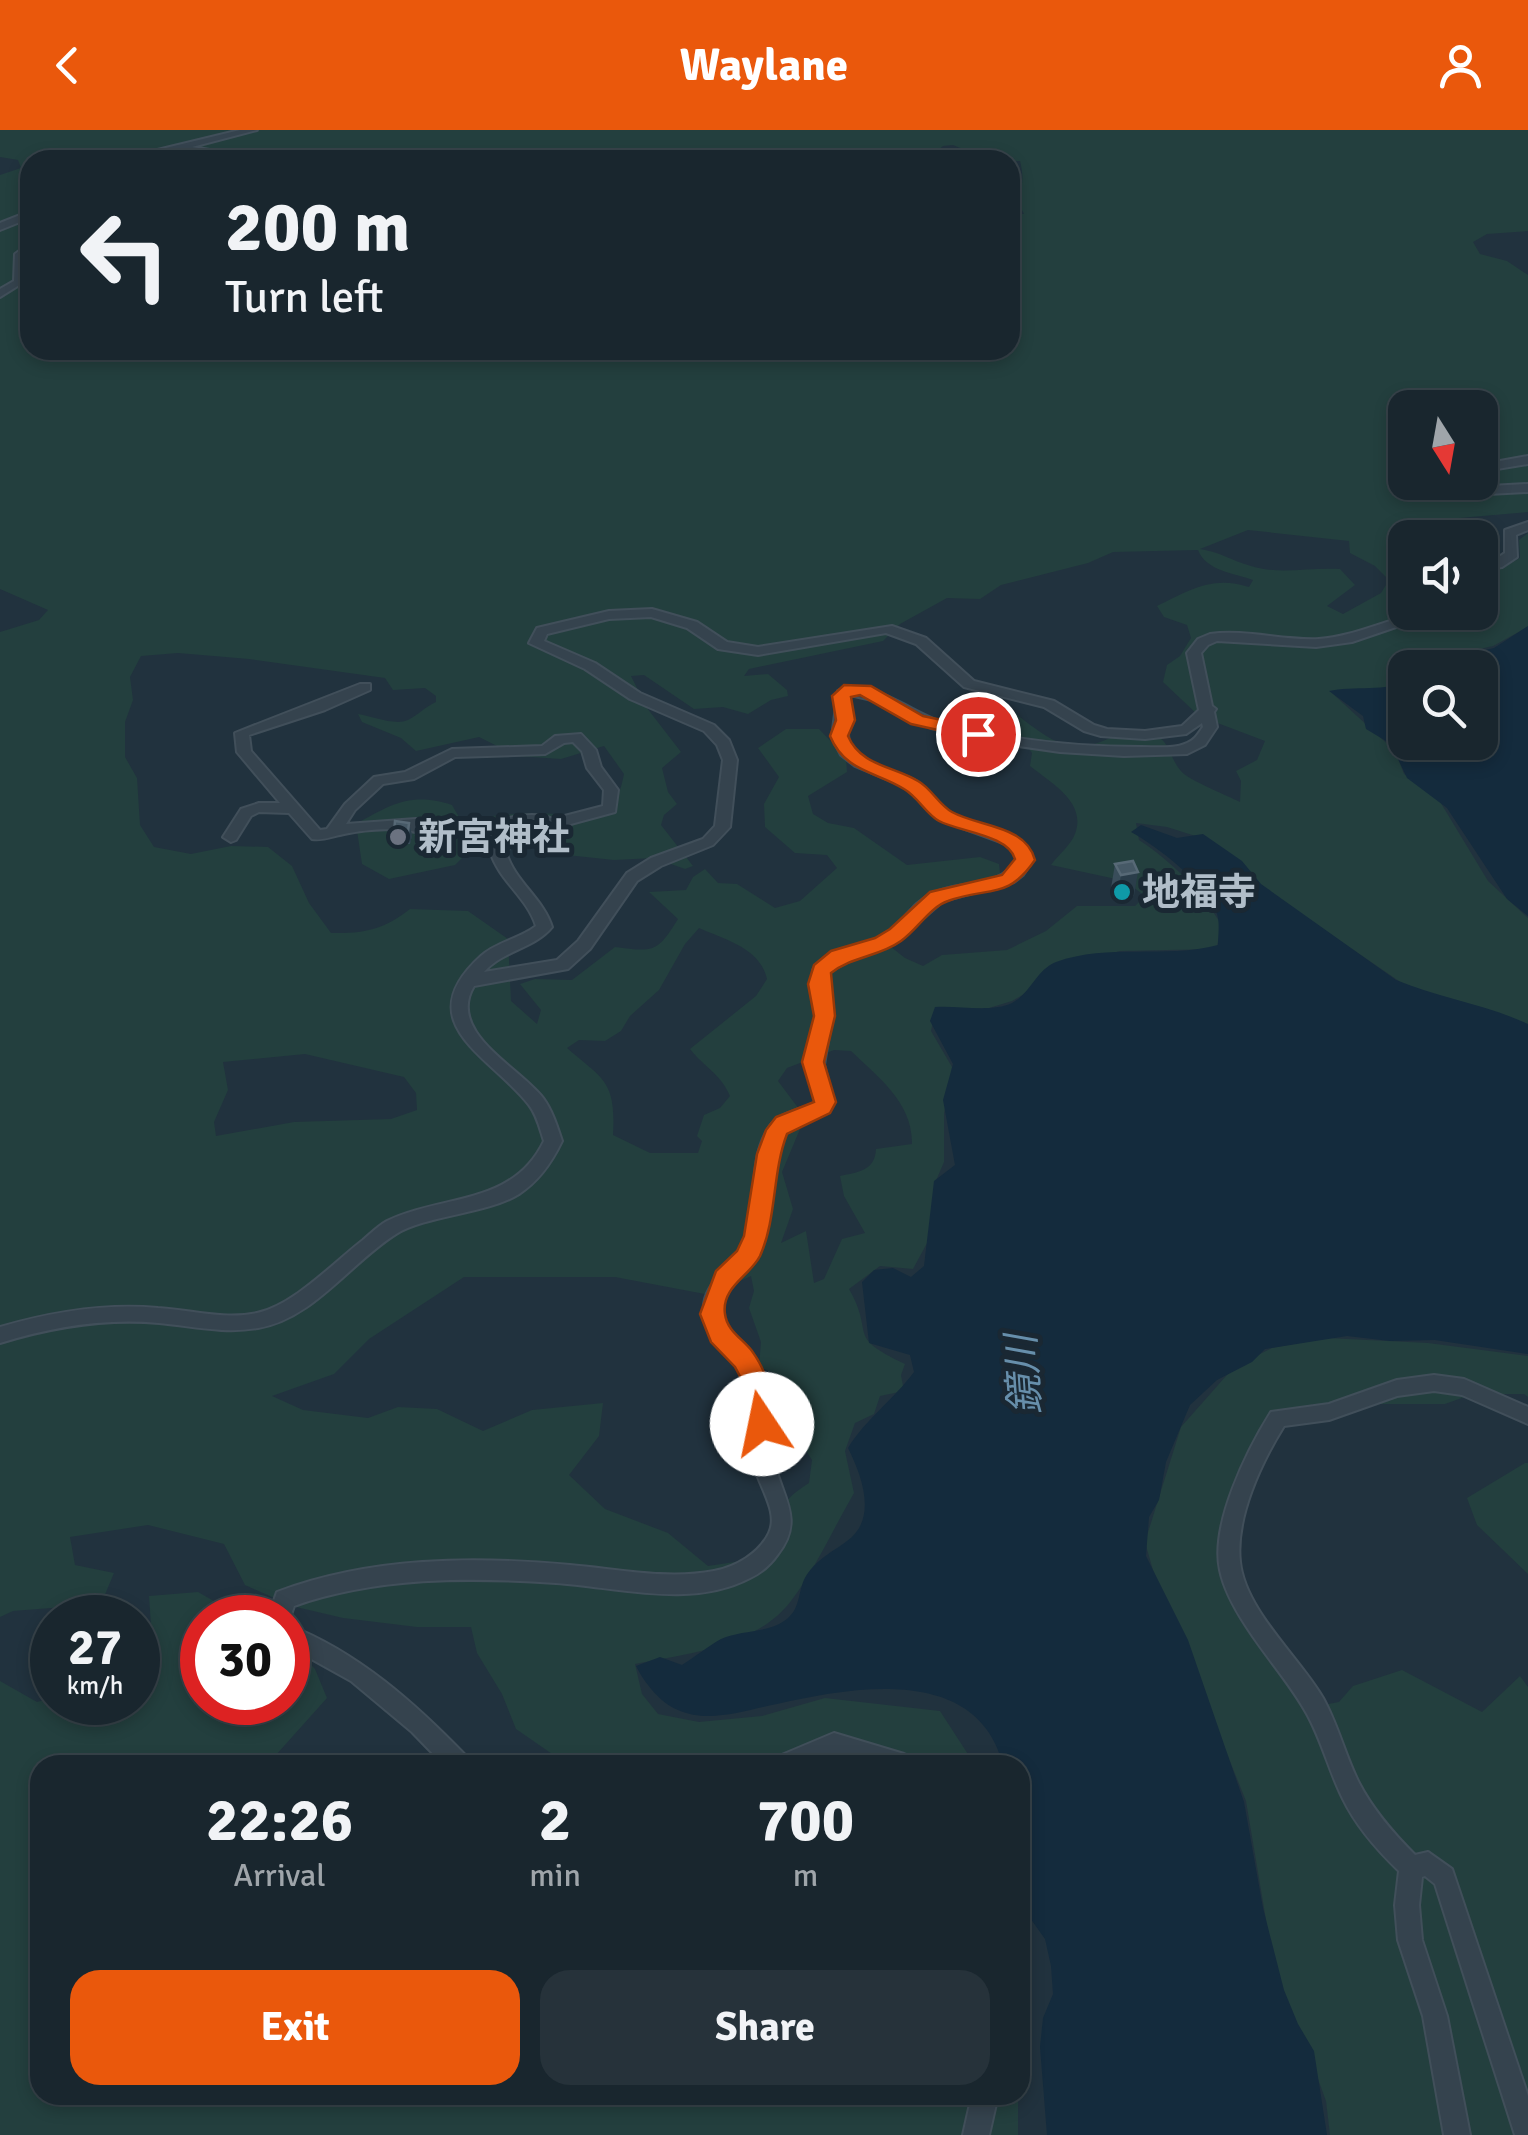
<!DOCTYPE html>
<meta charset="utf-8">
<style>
body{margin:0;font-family:Signika,"Noto Sans JP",sans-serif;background:#26323a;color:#f1f3f6;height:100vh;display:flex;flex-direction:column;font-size:38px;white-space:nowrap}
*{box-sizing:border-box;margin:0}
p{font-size:32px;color:#9fa5aa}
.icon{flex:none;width:55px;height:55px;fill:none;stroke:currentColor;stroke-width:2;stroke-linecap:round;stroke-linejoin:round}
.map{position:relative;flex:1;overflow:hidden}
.sheet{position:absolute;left:30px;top:1625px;width:1000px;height:350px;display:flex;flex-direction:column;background:#19262e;border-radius:30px;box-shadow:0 5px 15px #0003,0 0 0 2px #37434a}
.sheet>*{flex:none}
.hud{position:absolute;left:20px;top:20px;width:1000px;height:210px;border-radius:30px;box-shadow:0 5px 15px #0003,0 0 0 2px #37434a;background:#19262e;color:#f1f3f6;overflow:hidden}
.needle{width:65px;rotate:169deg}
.controls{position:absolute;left:1388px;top:260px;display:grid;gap:20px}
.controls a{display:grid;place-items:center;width:110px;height:110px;border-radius:20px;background:#19262e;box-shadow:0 5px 15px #0003,0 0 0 2px #37434a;font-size:50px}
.speed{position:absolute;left:30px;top:1465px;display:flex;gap:20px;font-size:50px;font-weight:700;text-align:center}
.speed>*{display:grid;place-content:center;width:130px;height:130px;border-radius:50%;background:#19262e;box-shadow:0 5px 15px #0003,0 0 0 2px #37434a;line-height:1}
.speed small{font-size:25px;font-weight:400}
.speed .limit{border:15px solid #d22;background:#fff;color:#111}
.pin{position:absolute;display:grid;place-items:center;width:85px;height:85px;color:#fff;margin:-42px;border:5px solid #fff;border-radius:50%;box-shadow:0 2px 10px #0007}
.me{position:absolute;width:110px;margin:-55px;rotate:349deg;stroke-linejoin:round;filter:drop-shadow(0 0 8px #0008)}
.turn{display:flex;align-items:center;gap:35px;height:210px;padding:0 40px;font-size:45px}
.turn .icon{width:130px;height:130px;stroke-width:2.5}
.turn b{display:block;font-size:70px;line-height:85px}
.eta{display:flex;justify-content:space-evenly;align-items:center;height:170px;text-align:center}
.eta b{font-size:60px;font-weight:700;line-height:70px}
.button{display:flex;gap:20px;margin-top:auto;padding:20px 40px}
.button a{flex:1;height:115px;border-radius:30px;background:#ea580c;color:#fff;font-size:40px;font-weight:700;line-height:115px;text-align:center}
.button a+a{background:#26323a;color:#f1f3f6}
header{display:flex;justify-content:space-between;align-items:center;height:130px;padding:0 40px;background:#ea580c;color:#fff;font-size:45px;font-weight:700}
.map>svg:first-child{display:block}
.green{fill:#233f3e;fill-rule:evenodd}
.water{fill:#142b3d}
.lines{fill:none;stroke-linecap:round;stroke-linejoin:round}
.minor-casing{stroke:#414f5a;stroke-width:4}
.minor{fill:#35434e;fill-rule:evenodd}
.wall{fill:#394d5a}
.shaded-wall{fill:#2a3d4a}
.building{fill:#465966;stroke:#576976;stroke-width:2.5}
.route{fill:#ea580c;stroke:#983908;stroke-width:2.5}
.worship-dot{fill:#6b7280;stroke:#1a2833;stroke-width:4}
.culture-dot{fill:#0f9aa8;stroke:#1a2833;stroke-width:4}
.labels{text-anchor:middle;stroke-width:10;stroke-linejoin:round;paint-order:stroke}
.poi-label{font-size:38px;font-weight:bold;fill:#b1bec9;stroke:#1a2833;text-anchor:start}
.water-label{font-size:40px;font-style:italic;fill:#678fab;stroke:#1a2833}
</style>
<header><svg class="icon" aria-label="back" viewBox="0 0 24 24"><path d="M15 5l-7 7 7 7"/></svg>Waylane<svg class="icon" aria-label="person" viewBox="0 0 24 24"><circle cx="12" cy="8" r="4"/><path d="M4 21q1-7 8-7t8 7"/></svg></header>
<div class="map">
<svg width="1528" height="2005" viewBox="0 0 1528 2005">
<rect width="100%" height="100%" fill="#21323e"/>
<!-- green -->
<path class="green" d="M0,0H1528V101L1487,104L1473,112L1480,124L1507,131L1528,145V382L1448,389L1428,407L1405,408V482H1480V475L1487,472L1488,446L1520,428L1519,410L1528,403V497L1493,516L1442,528L1432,537L1405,538V551L1389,559L1332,563L1395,621L1404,644L1439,670L1488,751L1528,788V898L1415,862L1254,752L1205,709L1167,697L1136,693L1139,710C1171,731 1203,762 1222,796L1216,819L1120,821L1084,830L1012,871L989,878L935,883L931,901L952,937L951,954L944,983V1032L935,1053L933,1102L913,1139L880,1136L849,1159C876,1206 844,1205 905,1234L901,1245L904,1261L880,1266L874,1284L855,1293L845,1321L854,1363C833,1399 816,1438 791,1471C756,1517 687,1524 635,1534L642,1564L658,1584L699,1592L762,1586L825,1568L940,1581L975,1635H568L516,1599L502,1564L477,1523L471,1497H417L343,1488L292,1476L245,1455L224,1414L148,1395L70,1407L75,1435L114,1443L101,1474L13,1481L0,1487V502L39,490L48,480L0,459V45L21,38L18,30L0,27ZM953,15L965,20L955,23L959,30L1020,31C1024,47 1023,56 1017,71L1024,84H1010V220H30V30H937L935,23L943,16ZM1405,278H1480V352H1405ZM1248,400L1349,411L1350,423L1375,436L1389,450L1381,463L1343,484L1327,476L1355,455L1340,439C1311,437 1278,445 1251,436C1230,430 1223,423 1200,419ZM1198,420C1206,441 1234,443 1253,450L1249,457C1213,445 1189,460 1157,476L1164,487L1187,495L1191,508L1180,526L1167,535L1163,552L1199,586L1265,611L1257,630L1236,641L1241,651L1240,672C1228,666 1194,652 1184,644C1169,631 1172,610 1151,603C1123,594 1102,618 1076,617C1050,615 1024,588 1002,574L987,578L1012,595L1032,623L1030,636C1051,653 1087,672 1075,704C1071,715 1058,725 1051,735L1125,751L1145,766L1135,776H1077L1046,801L1007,820L942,825L923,836L905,828L886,813L911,776L1001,752L999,734L980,727L907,735L854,698L828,693L813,684L808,666L847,642L846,627L819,599H786L758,618L779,647L764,674L765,697L795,723L827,725L837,738L800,771L775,778L737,754L718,753L705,739L693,747L686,760L649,762L678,789C657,823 654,822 615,817L572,850L535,849L520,854L541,880L537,894L511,871L508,809L468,781L410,779C385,799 364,804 331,803L309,773L292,736L268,717L231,716L191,724L154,717L140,695L137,648L125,627V592L133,570L130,547L141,526L178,523L249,529L385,548L393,560L425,558L436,566V572C425,577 418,585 408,590C395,596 372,586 358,584L362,592L401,608L416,621L479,607L517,626L561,629L604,616L624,644C622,653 620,666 612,673C591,691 554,682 529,683C504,684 484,688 459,687L452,675C411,662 392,674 356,694L362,734L389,749L455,735L476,714L515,705L557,724L614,730L654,728L685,739L693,736L661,695L664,685L677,674L668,662L662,638L681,622L647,578L631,546L644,545L694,579L723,577L748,584L771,570L788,566L787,560L768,544L744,546L749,539L883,511L900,494L947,468L980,469L1001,455L1088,433L1113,422ZM699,798C726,810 760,818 767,849L756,866L690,919C704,937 721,944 730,966L720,978L704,985L697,1006L702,1011L698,1023H650L613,1005C616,951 604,950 567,918L579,910L605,911L621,901L630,886L659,860L685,814ZM834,920L851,921C878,947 913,973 912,1014L876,1019C875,1041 858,1042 840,1046L844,1066L865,1103L842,1109L824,1149L814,1153L806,1101L781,1113L793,1079L782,1042L805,987L778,951L787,938ZM305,924L404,947L416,963L417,980L391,989L294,992L216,1006L214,992L228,960L223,932ZM751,1146L754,1161L749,1178L761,1212L759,1237L788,1248V1293L812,1330L809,1353C774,1375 777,1388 774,1426L708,1436L668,1403L605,1379L569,1345L599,1306L603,1273L532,1280L483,1301L437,1279L398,1277L368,1288L303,1280L272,1266L334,1244L369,1209L464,1147H615L710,1165Z
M1327,1208L1428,1213L1528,1226V1267L1524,1264H1473L1445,1274H1313L1278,1301L1246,1356L1234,1440L1318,1576L1339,1572L1353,1556L1402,1540L1482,1582L1520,1546L1528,1557V2005H1330L1326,1971L1306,1916L1279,1867L1246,1671L1153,1440L1145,1412L1181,1297L1234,1237L1272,1218Z
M1525,1333H1528V1444L1477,1395L1467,1368Z
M198,1462L242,1487L202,1488V1572H288V1511L315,1539L327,1568L267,1635H40V1965H1018V2005H0V1551L37,1572L52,1568V1572H138V1540L159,1520L151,1495L149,1466Z"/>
<!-- water -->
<path class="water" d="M1528,496V786L1507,769L1447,678L1407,648L1391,614L1366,599L1363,586L1329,561C1351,556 1390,561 1405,552V612H1480V538L1431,537L1434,532L1494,518Z
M1141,695L1177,708L1203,704L1242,731L1261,754L1396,850C1439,868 1485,874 1528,894V1224L1435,1210L1390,1211L1347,1206L1265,1219L1252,1232L1217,1250L1190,1275L1166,1332L1159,1370L1149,1387L1146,1426L1188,1510L1244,1672L1263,1778L1284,1860L1298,1894L1314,1921L1327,2005H1047L1040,1917L1043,1888L1053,1864L1051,1836L1045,1809L1020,1774V1635H1003C977,1534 853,1557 777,1574C746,1580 709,1594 678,1580C660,1573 644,1552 636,1536L660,1527L682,1535C695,1527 708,1516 721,1509C742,1499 770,1504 788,1488C801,1477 798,1459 806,1446C818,1428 831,1423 847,1411C878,1389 862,1346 848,1318C865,1290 894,1269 914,1242L910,1225L869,1213L862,1152L874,1140L893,1138L911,1147L924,1136L934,1051L955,1035L943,970L953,934L930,891L935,877C957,875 991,883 1012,873C1031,863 1036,840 1056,832C1108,813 1165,829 1218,815C1218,806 1220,793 1217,784C1205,753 1158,717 1131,702Z"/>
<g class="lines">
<defs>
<path id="minor" d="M240,0H257L192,17L270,30C239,30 211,22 180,21C160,20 138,30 116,30Z
M30,81V88L0,100V93Z
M30,113V121L25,125L24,152L0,167V159L14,151L15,124Z
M1528,326V334L1497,339L1480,348V339L1489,333Z
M1480,350L1490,356L1528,354V362L1488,364L1469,352H1480Z
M1528,392V400L1516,405L1517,427L1502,437L1480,441V433L1493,431L1505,423V400Z
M652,479L697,492L727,512L758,517L892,496L926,508L974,551L1054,571L1094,595L1107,599L1145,601L1182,596L1199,580L1187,523L1198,509L1210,504C1246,499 1283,511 1319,509C1361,506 1398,482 1440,482L1352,512L1316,517L1217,511L1208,515L1201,523L1212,576L1216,579L1214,582L1217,597L1205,615L1187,624L1124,626L1060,622L998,613L931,598L872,570L850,565C849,578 845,609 851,618C865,637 895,640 914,650C928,657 935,674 948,682C975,700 1023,694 1033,730L1023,745L1014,752L943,771L894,814L845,833L829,842L832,888L824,935L834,972L829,982C815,988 792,991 783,1005C764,1035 776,1077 764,1109C755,1137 718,1158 723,1187C728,1209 752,1223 761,1243C773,1269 769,1297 773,1325C778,1363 807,1387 778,1424C771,1434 761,1443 750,1448C691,1479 618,1457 556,1453C468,1447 377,1447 294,1476L288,1493V1488H268L277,1462C370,1427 473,1426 570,1435C617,1439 667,1450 714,1441C735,1437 759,1424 769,1403C779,1383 760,1358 755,1338C747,1309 756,1276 744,1248C733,1225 707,1211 704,1184C700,1152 733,1140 744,1114C760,1077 746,1030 770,996C780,982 802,980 816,972L808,935L816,888L813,840C831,819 861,819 884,806C902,794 912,773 931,764C960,749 998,760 1017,730L1015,721L1009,715L938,689L908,658L855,636L841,625L832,607L838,561C864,544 916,585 944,593C1008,610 1076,617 1142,617C1156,617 1175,619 1187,613C1195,610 1198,604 1203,597L1202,593L1186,604L1145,609L1101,606L1084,601L1044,577L964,557L916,514L886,503L758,525L718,519L687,498L651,487L609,489L547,504L544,511L595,533L640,563L714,595L729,610L737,630L730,697L713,715L661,736L637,751L590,819L568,839L474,856C446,902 519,937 543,968C552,980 557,996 562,1011C552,1032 539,1051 519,1064C487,1084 427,1085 396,1104C350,1133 313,1189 258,1198C224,1204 192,1196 159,1193C104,1188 52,1197 0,1213V1197C52,1182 104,1173 158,1178C191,1180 224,1190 257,1183C294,1175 333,1133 363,1110C370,1104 378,1096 387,1091C443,1064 513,1076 544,1011C540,999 537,985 529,975C491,926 407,893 481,826C496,812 519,809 536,796C527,767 499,751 490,721L509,702L530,696H514L481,707L473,702L476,699C500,690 529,679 553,689L603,676L604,660L587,638L582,621L573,612L564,613L545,624L455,627L414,649L383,654L355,680L346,694L416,689L434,700L426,705C403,696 368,699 344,704C333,706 323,711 312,709L289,683L259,682L251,686L236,710L231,712L223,707L241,679L259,673H280L237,622L235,603L360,554H370V560L325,580L249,605L251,621L320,700L327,699L345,674L374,647L405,642L452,619L542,616L555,606L581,604L596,620L601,637L618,660L615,682L519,708L506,722C515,752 543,768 552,797C534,819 503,820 484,842L557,830L578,811L627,743L651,728L703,709L715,696L723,630L717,615L704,601L630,569L585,539L529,513L537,498L609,481Z
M1434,1245L1464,1249L1528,1277V1294L1462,1265L1434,1261L1397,1266L1329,1290L1284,1296C1261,1333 1235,1388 1240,1432C1245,1480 1299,1527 1323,1568C1338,1595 1345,1625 1359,1653C1373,1680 1393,1703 1415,1725L1428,1722L1452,1739L1528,1966V2005H1515L1435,1754L1425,1746L1422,1747L1419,1775L1422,1810L1447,1886L1470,2005H1444L1423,1886L1398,1810L1395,1775L1399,1741C1377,1720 1356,1696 1343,1669C1329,1641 1322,1611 1307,1584C1290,1553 1265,1526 1246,1496C1235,1479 1224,1460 1220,1440C1210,1395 1247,1320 1271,1282L1329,1274L1397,1250Z
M288,1495C358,1522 416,1574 467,1627L470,1635H444L412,1602L351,1551L288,1516Z
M834,1603L904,1624L912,1627L915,1635H867L834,1625L811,1635H774L777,1627Z
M972,1965H998L989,2005H963Z"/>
</defs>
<!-- minor casing -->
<use href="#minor" class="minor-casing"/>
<!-- minor -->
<use href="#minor" class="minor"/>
</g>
<!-- wall -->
<path class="wall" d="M409,693L412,705L410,714H396L394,703Z
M1115,734L1134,766L1117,769L1111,758Z"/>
<!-- shaded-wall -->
<path class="shaded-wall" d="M409,693L412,705L410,714L408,702Z
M1138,742L1134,766L1117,769L1121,745Z"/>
<!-- building -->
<path class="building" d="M395,691L409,693L408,702L394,703Z
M1133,731L1138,742L1121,745L1115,734Z"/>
<!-- route -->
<path class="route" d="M844,555L871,556L923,586L985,599L988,604L978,609L911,594L860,565L851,567L855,590L848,606C861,636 893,636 918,651C931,658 939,675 952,682C979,697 1026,695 1035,730C1007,771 988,756 948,771C930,777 917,800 901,811C879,827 852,826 831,843L835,886L824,932L836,972L830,983L787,1004C772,1043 777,1088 760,1126C750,1146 721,1157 725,1184C727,1201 743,1209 752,1221C766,1240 781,1281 771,1302L762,1305L753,1302L743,1252L735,1237L711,1212L700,1184L716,1141L737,1121L744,1106L757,1024L766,1000L776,987L814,972L802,932L814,886L808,854L814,835L831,821L875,808L890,799L930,762L1002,745L1015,729C1008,705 960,702 939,691C926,684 918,667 904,659C875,641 845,642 830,606L836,590L832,566Z"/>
<!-- markers -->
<circle class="worship-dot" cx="398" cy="707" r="10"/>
<circle class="culture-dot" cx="1122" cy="762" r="10"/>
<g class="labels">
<!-- poi labels -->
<g class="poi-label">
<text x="418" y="720">新宮神社</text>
<text x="1142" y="775">地福寺</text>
</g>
<!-- water labels -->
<g class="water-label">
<text transform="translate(1023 1245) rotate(-94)" y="14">鏡川</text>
</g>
</g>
</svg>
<div class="controls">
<a><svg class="needle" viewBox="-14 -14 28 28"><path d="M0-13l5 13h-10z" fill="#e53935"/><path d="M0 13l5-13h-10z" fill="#9fa5aa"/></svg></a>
<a><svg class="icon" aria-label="sound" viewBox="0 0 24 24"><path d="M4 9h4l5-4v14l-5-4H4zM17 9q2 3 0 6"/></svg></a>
<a><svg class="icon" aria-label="search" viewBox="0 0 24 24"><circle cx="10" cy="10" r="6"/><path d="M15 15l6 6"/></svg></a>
</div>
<div class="speed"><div>27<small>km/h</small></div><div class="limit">30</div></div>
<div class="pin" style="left:978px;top:604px;background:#d93025"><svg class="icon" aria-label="arrive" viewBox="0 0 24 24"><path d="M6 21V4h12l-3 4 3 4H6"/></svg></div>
<svg class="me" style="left:762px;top:1294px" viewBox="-20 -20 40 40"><circle r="19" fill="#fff"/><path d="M0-13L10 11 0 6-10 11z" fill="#ea580c"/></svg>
<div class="hud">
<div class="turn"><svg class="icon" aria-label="left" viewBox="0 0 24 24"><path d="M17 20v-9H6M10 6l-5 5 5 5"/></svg><div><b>200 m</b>Turn left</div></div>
</div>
<section class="sheet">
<div class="eta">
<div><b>22:26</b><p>Arrival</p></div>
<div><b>2</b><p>min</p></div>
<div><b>700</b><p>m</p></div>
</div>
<div class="button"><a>Exit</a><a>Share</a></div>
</section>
</div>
